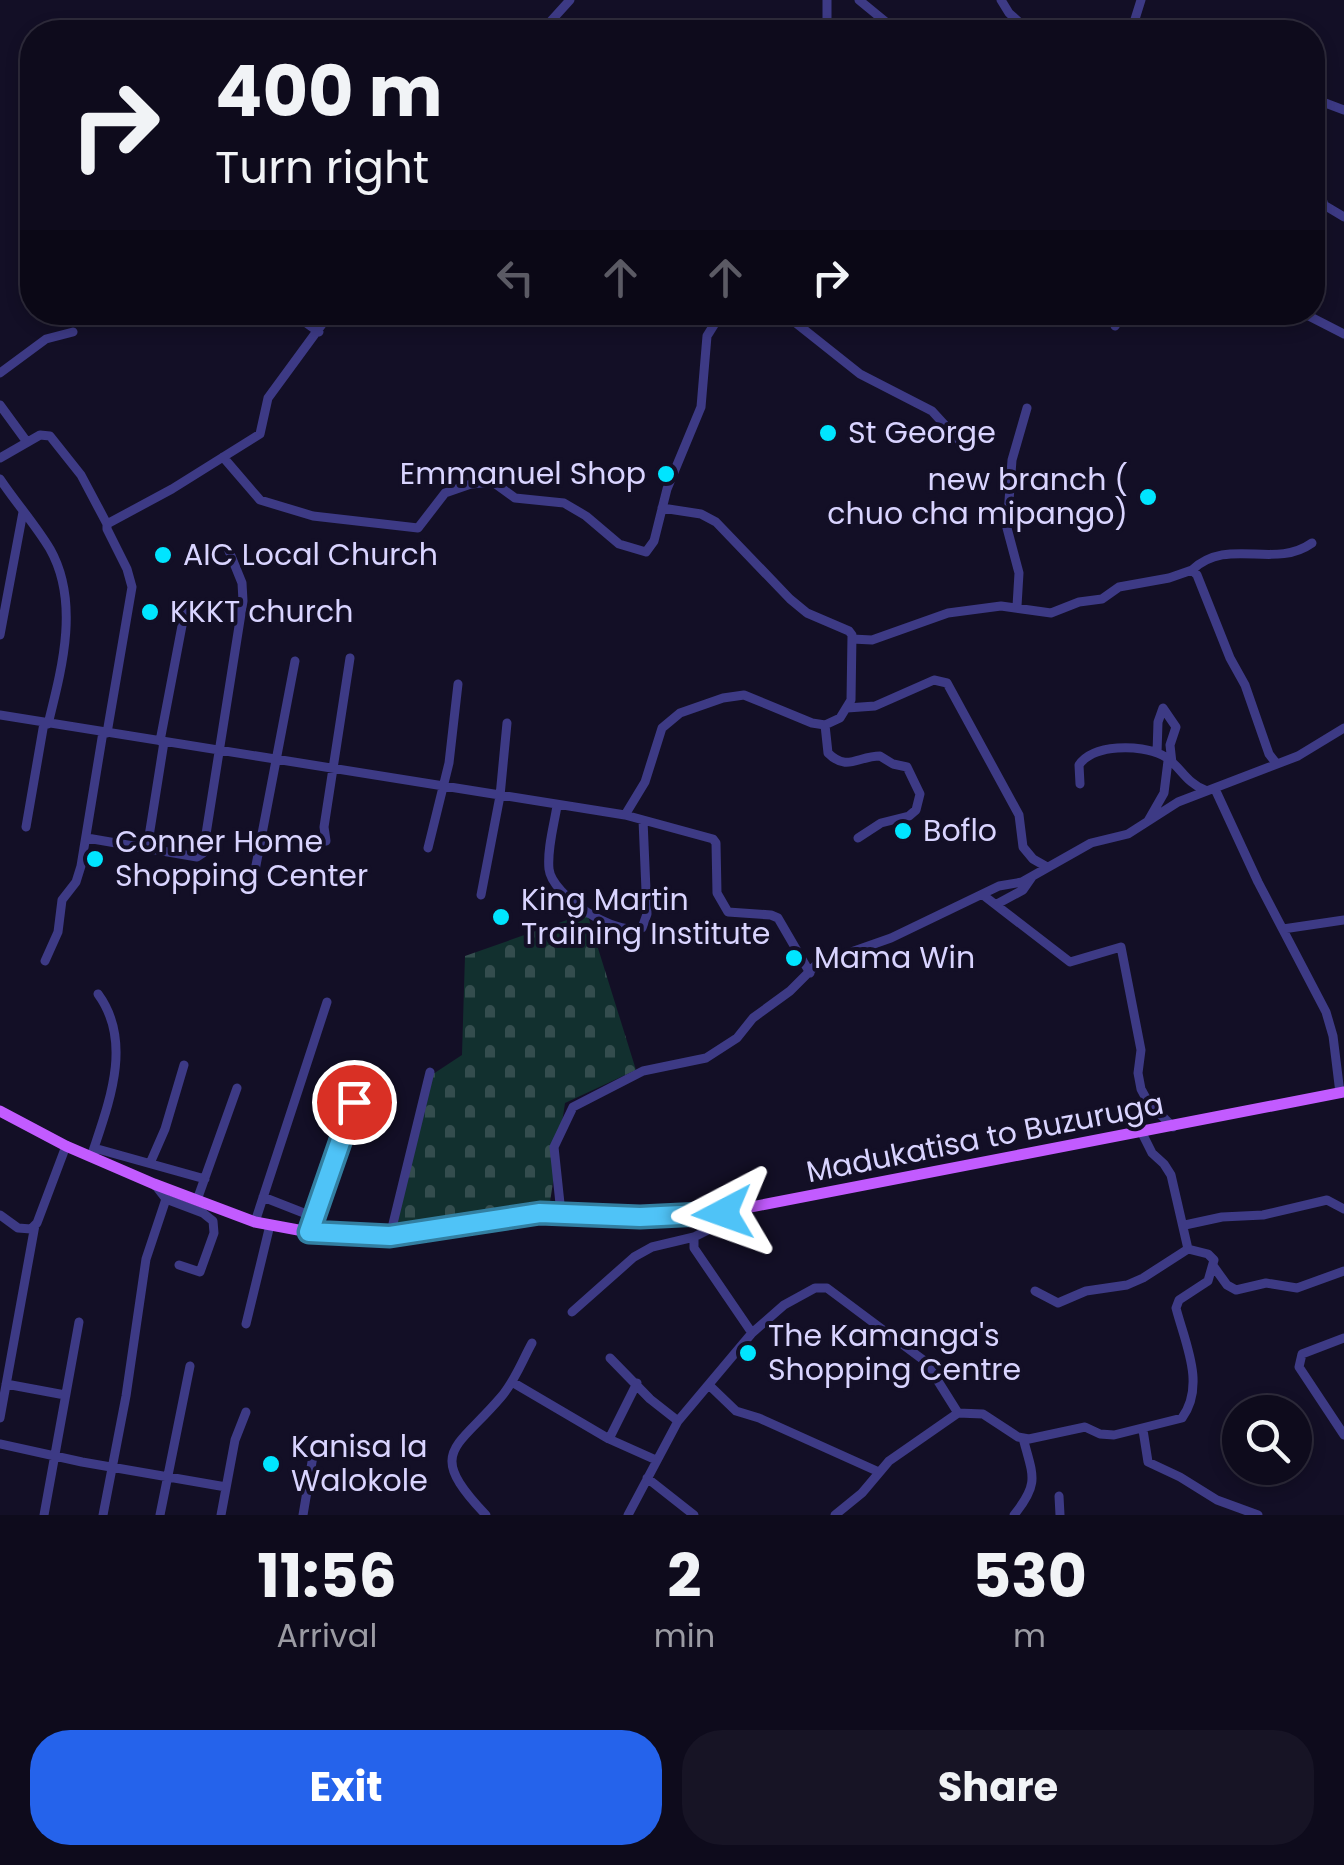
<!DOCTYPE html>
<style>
body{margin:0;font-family:Poppins,sans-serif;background:#171425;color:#f1f3f6;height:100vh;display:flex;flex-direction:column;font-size:38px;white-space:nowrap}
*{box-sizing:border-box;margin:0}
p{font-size:32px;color:#9b9ba3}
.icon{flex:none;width:55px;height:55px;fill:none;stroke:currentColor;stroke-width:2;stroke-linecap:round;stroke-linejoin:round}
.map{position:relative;height:1515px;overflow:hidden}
.sheet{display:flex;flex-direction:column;background:#0e0b1c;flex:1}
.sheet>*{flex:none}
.hud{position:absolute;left:20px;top:20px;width:1305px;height:305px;border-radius:40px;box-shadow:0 5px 15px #0003,0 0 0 2px #2e2b3b;background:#0e0b1c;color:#f1f3f6;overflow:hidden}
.buttons{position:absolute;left:1222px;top:1395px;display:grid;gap:20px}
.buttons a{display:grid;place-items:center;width:90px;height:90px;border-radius:50%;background:#0e0b1c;box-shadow:0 5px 15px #0003,0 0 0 2px #2e2b3b;font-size:50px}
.pin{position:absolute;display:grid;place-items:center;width:85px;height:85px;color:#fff;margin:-42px;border:5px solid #fff;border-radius:50%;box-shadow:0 2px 10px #0007}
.me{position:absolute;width:110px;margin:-55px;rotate:266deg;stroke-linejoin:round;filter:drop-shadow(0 0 8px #0008)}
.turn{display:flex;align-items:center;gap:35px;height:210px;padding:0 30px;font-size:45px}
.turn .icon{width:130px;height:130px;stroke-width:2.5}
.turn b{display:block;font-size:70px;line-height:85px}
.lanes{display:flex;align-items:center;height:95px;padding:0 30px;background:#0003;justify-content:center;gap:50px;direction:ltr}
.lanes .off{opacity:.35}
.eta{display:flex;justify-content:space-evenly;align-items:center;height:170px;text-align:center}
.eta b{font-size:60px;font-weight:700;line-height:70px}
.button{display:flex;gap:20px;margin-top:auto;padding:20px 30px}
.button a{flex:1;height:115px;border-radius:40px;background:#2563eb;color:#fff;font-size:40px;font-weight:700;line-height:115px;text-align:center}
.button a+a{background:#171425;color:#f1f3f6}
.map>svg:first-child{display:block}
.cemetery{fill:url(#cemetery-stones)}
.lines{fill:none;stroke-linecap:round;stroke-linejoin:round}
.minor{stroke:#3d3a85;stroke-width:9}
.major{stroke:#c25bff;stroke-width:11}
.route-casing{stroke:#337fa1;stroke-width:25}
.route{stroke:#4fc3f7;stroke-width:18}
.poi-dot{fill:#00e5ff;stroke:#130f26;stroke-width:4}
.labels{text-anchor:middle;stroke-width:8;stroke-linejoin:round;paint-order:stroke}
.poi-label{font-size:30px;fill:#d9d4ff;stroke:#130f26;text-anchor:start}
.street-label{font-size:30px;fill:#d9d4ff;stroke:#130f26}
</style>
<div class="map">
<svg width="1344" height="1515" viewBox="0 0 1344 1515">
<defs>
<pattern id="cemetery-stones" width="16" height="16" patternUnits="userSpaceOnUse" patternTransform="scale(2.5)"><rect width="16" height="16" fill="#12302f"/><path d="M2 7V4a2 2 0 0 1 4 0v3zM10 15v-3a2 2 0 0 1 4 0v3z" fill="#344d4e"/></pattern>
</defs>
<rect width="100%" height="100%" fill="#130f26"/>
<!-- cemetery -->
<path class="cemetery" d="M587,913L636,1070L565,1103L550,1202L397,1224L427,1078L462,1055L465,956Z"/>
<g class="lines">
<!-- minor -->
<path class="minor" d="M859,0L898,32
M1001,0L1009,13L1030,32
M541,32L570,0
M827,32V0
M1131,32L1141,0
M1312,98L1344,110
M1312,166L1324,205L1312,227
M1324,205L1344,217
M291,312L319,332
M782,312L860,374L932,411L964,446
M1301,312L1344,334
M1115,326L1124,312
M0,373L46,339L73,332
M0,405L27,442
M223,457L260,500L313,516L418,528L445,493L471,484L493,482L515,498L564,503L586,516L619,544L646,552L654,541L667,489L701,407L707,336L722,312
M0,458L40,435L50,436L81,475L107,524
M0,479C16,503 35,524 50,549C80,602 62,668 48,724
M1192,570C1228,536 1274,570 1312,543
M1017,606L1019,573L1007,528L1012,460L1027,408
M0,635L23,512
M852,639L872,640L948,613L1001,606L1051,613L1079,602L1102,599L1119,587L1169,578L1192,570L1197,575L1230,658L1245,685L1269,754L1276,763
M847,708L875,706L934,680L947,683L1019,815L1023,847L1033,859L1047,867
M0,715L625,815L713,839L716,843L717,893L728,912L771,915L778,918L810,973
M825,725L828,753C847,772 858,756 880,756L893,764L907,767L920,794L916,810L909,816L881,823L858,838
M107,733L132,587L127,569L107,529V524L172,489L260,434L268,398L331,312
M160,741L185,610
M1157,753L1158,722L1163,708L1176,727L1170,745L1172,763
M1080,784L1079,765C1093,744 1140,744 1162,755C1179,763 1185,783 1205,790
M1215,789L1258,882L1326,1012L1333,1036L1340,1093
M557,806C554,825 547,849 549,869C552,896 616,937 642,928L647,914L643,820
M625,815L645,782L662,728L680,713L723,698L744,695L812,723L825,725L840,718L851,700L852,635L849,631L807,613L790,599L716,522L701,514L662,508
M1148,821L1164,793L1168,761
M26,827L44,723
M87,838L197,857L203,853L243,601L242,583L227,546
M326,841L324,827L350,658
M428,848L449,763L458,684
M147,849L164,742
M253,881L295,661
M481,895L500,796L507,723
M983,895L1070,962L1121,947L1141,1050L1138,1073L1141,1089L1148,1102L1173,1127
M997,904L1023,890L1032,877
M1283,929L1344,920
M45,961L58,932L62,900L76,882L81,866L103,732
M94,1148L205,1179
M91,1157C108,1105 134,1043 98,994
M151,1161L165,1129L184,1065
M263,1197L314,1217
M166,1199L203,1213L213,1221L214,1233L200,1272L179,1265
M197,1200L237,1088
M561,1213L554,1147L573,1107L643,1071L706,1058L737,1038L753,1018L790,991L817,964L891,938L999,886L1022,882L1091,843L1128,834L1178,802L1298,756L1344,728
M723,1213L718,1225L694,1237V1248L752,1333
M0,1215L18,1228L31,1229L37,1223L66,1146
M255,1222L327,1002
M1185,1225L1222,1217L1263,1215L1327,1200L1344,1209
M309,1232L363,1068
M390,1236L430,1072
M1214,1267L1227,1285L1236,1290L1266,1283L1297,1288L1344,1271
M1035,1291L1058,1303L1086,1291L1127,1285L1143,1278L1188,1249
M572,1312L634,1257L652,1247L694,1237
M246,1324L270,1225
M1344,1338L1302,1354L1299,1367L1344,1435
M610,1358L650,1399L678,1421
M512,1382L609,1439L656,1460
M6,1384L65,1395
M710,1386L736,1411L759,1418L879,1472
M0,1418L35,1225
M1143,1430L1148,1462L1180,1477L1217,1500L1258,1515
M609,1439L637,1383
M0,1444L82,1462L226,1487
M647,1478L694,1515
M1059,1496L1060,1515
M44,1515L79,1322
M103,1515L126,1396L146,1259L166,1199L156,1186
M160,1515L190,1366
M221,1515L235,1440L246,1412
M303,1515L313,1456
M486,1515C425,1451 456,1450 501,1397C515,1381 522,1361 532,1343
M628,1515L678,1421L752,1333L784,1305L815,1288H827L926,1362L958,1413
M835,1515L862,1493L889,1461L958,1413L983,1414L1018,1437L1029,1439L1085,1427L1100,1434L1114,1435L1182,1418C1206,1385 1185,1343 1176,1308L1179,1300L1208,1281L1214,1260L1208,1254L1188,1249L1171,1175L1164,1164L1152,1153L1142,1133
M1014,1515C1040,1483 1033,1476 1023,1438"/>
<!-- major -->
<path class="major" d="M0,1111L66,1146L154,1184L255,1222L309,1232L390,1236L540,1213L640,1217L715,1214L1344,1092"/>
</g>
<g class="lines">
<defs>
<path id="route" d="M354,1102L309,1232L390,1236L540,1213L640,1217L723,1213"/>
</defs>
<!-- route casing -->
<use href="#route" class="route-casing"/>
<!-- route -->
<use href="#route" class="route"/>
</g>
<!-- markers -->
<g class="poi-dot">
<circle cx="828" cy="433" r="10"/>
<circle cx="666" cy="474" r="10"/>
<circle cx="1148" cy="497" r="10"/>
<circle cx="163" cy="555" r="10"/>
<circle cx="150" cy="612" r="10"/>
<circle cx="903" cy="831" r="10"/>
<circle cx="95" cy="859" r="10"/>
<circle cx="501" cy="917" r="10"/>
<circle cx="794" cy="958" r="10"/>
<circle cx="748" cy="1353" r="10"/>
<circle cx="271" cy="1464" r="10"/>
</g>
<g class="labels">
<!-- poi labels -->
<g class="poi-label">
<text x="848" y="443">St George</text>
<text x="646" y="484" text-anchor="end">Emmanuel Shop</text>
<text x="1128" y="490" text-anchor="end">new branch (<tspan x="1128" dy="34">chuo cha mipango)</tspan></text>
<text x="183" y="565">AIC Local Church</text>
<text x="170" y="622">KKKT church</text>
<text x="923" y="841">Boflo</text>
<text x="115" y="852">Conner Home<tspan x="115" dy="34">Shopping Center</tspan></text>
<text x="521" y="910">King Martin<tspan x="521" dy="34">Training Institute</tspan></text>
<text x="814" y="968">Mama Win</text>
<text x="768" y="1346">The Kamanga's<tspan x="768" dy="34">Shopping Centre</tspan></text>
<text x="291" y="1457">Kanisa la<tspan x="291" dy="34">Walokole</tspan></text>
</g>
<!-- street labels -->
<g class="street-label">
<text transform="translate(985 1138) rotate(-11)" y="10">Madukatisa to Buzuruga</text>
</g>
</g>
</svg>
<div class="buttons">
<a><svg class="icon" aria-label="search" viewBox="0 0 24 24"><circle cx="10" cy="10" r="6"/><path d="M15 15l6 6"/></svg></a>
</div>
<div class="pin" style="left:354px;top:1102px;background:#d93025"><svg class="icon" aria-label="arrive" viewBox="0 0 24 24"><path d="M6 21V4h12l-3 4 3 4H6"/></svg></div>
<svg class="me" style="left:723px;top:1213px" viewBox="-20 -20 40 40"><path d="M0-17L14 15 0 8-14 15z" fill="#4fc3f7" stroke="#fff" stroke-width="4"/></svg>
<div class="hud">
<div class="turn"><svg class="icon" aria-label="right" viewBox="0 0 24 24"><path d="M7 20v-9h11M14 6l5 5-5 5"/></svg><div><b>400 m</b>Turn right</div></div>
<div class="lanes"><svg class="icon off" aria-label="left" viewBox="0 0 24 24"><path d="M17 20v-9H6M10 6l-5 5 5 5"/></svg><svg class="icon off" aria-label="ahead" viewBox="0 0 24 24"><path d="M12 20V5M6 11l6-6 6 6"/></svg><svg class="icon off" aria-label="ahead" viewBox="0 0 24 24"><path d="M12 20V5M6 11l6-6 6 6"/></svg><svg class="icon" aria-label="right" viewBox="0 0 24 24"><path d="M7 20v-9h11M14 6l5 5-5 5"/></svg></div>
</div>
</div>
<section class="sheet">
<div class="eta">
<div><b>11:56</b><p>Arrival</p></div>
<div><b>2</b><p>min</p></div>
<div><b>530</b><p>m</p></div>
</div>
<div class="button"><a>Exit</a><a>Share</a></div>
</section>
